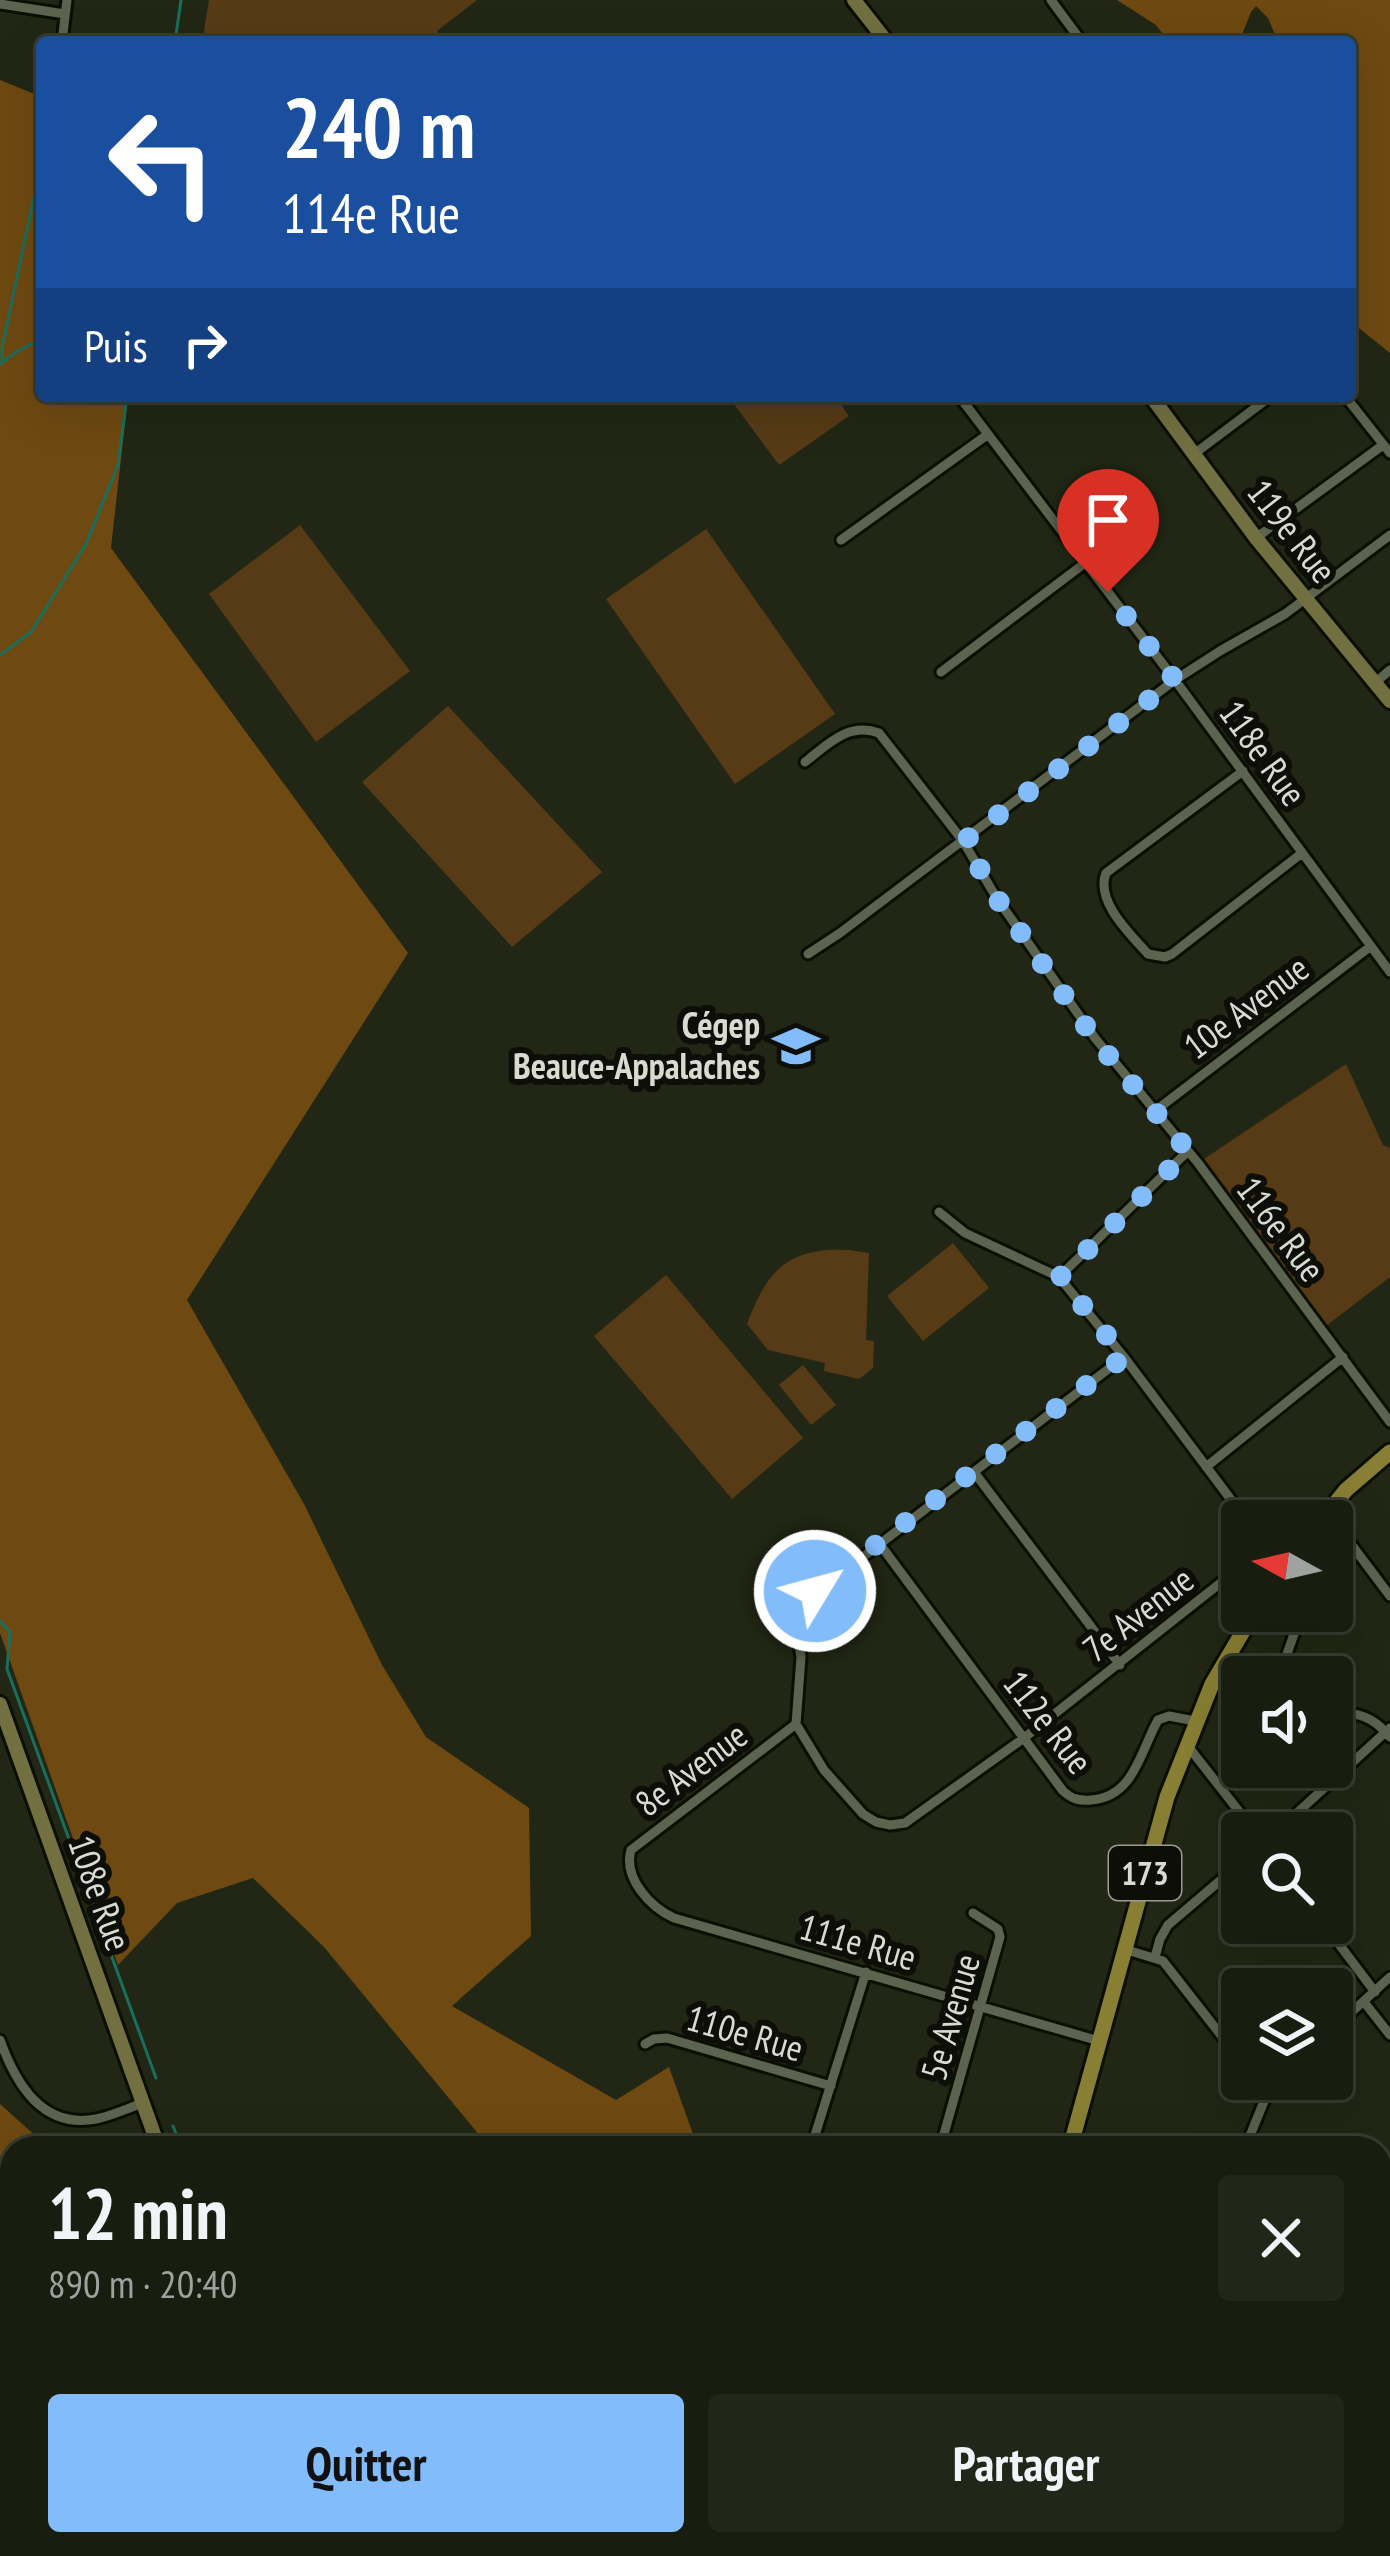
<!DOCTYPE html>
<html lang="fr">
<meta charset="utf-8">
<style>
body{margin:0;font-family:"PT Sans Narrow",sans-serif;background:#222618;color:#f1f3f6;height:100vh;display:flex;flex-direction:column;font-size:45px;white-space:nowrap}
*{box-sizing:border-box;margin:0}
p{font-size:39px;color:#9fa29e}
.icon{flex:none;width:66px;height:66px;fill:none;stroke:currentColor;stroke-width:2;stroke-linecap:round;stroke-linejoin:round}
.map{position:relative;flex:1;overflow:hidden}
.side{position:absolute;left:0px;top:2136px;width:1392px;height:420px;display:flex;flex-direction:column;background:#191d0f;border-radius:36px 36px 0 0;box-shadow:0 12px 48px #0002,0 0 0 3px #373b2f}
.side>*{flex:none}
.top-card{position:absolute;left:36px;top:36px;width:1320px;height:366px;border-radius:12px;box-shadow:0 12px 48px #0002,0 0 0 3px #373b2f;background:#1a4fa0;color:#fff;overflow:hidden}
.needle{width:78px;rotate:278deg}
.fabs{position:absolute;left:1221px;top:1500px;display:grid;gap:24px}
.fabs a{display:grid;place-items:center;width:132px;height:132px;border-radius:12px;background:#191d0f;box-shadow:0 12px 48px #0002,0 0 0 3px #373b2f;font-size:60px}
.pin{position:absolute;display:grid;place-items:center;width:102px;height:102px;color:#fff;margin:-123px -51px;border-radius:50% 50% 50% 0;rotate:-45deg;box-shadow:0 0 12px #0007}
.pin .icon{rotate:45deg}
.me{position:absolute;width:132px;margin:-66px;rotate:53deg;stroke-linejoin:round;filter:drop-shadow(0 0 9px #0008)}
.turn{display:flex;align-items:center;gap:42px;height:252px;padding:0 48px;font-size:54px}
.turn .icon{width:156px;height:156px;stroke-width:2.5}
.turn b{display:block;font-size:84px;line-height:102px}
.then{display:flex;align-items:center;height:114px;padding:0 48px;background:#0003;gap:24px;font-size:45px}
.round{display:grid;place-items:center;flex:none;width:126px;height:126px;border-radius:12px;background:#222618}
.headline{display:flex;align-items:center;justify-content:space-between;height:204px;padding:0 48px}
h1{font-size:72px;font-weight:700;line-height:90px}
.action{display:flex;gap:24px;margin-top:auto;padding:24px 48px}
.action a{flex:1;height:138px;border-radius:12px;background:#82bcfa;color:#111;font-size:48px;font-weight:700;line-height:138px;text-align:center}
.action a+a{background:#222618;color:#f1f3f6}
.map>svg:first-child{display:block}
.green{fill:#563b16}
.forest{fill:#6e4911}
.water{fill:#196f5c}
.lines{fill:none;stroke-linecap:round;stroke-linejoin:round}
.stream{stroke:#196f5c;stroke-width:3}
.street-casing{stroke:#0a0f02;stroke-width:15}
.secondary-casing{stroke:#0a0f02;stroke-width:20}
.primary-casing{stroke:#0a0f02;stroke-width:21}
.street{stroke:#5c634e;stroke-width:9}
.secondary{stroke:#727041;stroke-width:14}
.primary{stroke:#887e34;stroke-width:15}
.route{stroke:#82bcfa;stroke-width:21;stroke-dasharray:0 37.8}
.labels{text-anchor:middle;stroke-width:12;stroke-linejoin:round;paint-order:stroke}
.shield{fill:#0c0e07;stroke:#9b9e94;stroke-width:3}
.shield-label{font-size:33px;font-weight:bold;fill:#d8dcd0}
.street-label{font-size:36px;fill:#d8dcd0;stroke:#0c0e07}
.poi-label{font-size:36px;font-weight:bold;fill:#d8dcd0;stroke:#0c0e07;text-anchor:end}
</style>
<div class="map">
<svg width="1390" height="2556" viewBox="0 0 1390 2556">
<rect width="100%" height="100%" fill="#212714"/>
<!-- green -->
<path class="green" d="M209,0H477L437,31L444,42H202Z
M728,396H835L849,416L779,465Z
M300,525L410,671L316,742L209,594Z
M706,529L835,714L735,784L606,599Z
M448,706L602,872L512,947L362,782Z
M1346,1064L1383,1145L1390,1148V1277L1322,1329L1198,1163Z
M953,1243L989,1288L923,1341L887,1296Z
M849,1250L869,1253L866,1340L874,1341L873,1368L859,1379L824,1371L825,1363L768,1350L747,1324C767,1270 788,1247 849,1250Z
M666,1275L803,1438L732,1499L594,1336Z
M803,1365L836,1405L811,1425L779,1385Z
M1063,2544H1357L1341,2556H1051Z"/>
<!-- forest -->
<path class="forest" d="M1117,0H1390V353L1350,321V42H1278L1268,18L1256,6L1251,12L1239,42H1169L1156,25Z
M0,80L42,97V396H128L111,548L408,953L187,1300L304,1504L382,1665L426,1737L529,1808L531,1936L452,2006L616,2100L669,2067L698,2148H490L324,1947L253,1878L177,1903L118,1965L0,1633Z
M0,2104L49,2148H12V2363L0,2358Z"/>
<!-- water -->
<path class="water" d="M0,2358L12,2363V2487L0,2479Z
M132,2544H249L246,2556H149Z"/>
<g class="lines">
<!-- stream -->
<path class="stream" d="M175,42L181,0
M2,362V348L42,159
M0,364L19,350L42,339
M0,655L31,632L86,544L118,465L127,396
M0,1621L10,1632L7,1669L156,2078
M173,2126L182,2148
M0,2157L12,2178"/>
<defs>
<path id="street" d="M1051,0L1082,42
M0,4L65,14
M62,42L67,0
M959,396L1175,680L1390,972
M1345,396L1390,453
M1194,454L1271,396
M1256,538L1383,445
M841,540L987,435
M941,672L1085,563
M1376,682L1390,670
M805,762C828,744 848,722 879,733L963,841L996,897L1095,1038L1198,1163L1390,1422
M1243,771L1106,873C1095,901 1130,934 1148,954L1165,957L1172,954L1302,853
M808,954L840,933L1175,680L1220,651L1285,614L1390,535
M1155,1111L1371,946
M939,1212L965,1233L1059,1277L1124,1357L1247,1521
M1059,1277L1188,1151
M1124,1357L804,1602L795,1621L801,1657L796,1724L824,1770L863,1814L876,1822L890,1825L905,1823L1024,1738L1242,1566
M1206,1467L1343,1357
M974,1472L1120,1665
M1327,1512L1390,1596
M879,1543L1063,1791C1072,1799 1079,1801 1091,1800C1134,1797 1140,1752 1158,1720L1169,1716L1195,1721
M1332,1570L1355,1551
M1279,1677L1302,1611
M1332,1711C1358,1713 1373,1716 1390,1737
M796,1724L631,1850C623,1878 650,1907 674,1918L1099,2041
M1187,1745L1256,1833
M1275,1833L1390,1728
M1323,1923L1375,1992
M1124,1949L1163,1961L1242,2062
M1155,1957L1160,1939L1168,1925L1242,1862
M1364,2002L1390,2035
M1332,2030L1390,1977
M0,2040C16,2084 42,2129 96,2119C112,2116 128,2108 143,2103
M645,2044L654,2039L667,2038L831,2086
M1256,2079L1267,2094
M811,2148L866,1972
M940,2148L1000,1937L998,1929L973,1913
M1245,2148L1267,2094L1281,2079
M1380,2347L1390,2358
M1038,2556L1051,2544"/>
<path id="secondary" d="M854,0L887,42
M1151,396L1256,538L1390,701
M0,1704L159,2148
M377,2544L390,2556
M1374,2556L1390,2533"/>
<path id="primary" d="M1321,1521L1346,1490L1390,1452
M1070,2148L1167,1797L1212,1684L1255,1611
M914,2556L921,2544"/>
</defs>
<!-- street casing -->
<use href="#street" class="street-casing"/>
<!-- secondary casing -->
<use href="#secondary" class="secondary-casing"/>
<!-- primary casing -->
<use href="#primary" class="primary-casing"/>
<!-- street -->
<use href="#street" class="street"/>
<!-- secondary -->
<use href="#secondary" class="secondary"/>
<!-- primary -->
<use href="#primary" class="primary"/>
</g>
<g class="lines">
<!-- route -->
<path class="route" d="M815,1591L1124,1357L1060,1277L1188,1151L1094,1038L996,897L964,841L1175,680L1108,592"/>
</g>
<!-- icons -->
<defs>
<symbol id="university-bare" viewBox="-9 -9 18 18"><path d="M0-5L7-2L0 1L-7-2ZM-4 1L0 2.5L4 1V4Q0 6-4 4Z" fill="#82bcfa" stroke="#0c0e07" stroke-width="2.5" paint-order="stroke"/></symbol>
</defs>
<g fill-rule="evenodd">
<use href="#university-bare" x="763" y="1013" width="66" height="66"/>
</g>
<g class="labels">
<!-- shield labels -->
<rect class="shield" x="1109" y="1846" width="72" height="54" rx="9"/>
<g class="shield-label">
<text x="1145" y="1885">173</text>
</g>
<!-- street labels -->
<g class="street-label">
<text transform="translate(1292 531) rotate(52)" y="13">119e Rue</text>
<text transform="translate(1263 753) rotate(54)" y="13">118e Rue</text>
<text transform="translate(1246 1007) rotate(-37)" y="13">10e Avenue</text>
<text transform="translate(1281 1229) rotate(53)" y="13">116e Rue</text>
<text transform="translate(1138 1614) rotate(-38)" y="13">7e Avenue</text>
<text transform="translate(1048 1722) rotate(52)" y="13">112e Rue</text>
<text transform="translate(691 1769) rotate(-37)" y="13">8e Avenue</text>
<text transform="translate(100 1893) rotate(70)" y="13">108e Rue</text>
<text transform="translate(858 1942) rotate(16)" y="13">111e Rue</text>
<text transform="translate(950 2017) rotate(-74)" y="13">5e Avenue</text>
<text transform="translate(745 2033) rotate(16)" y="13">110e Rue</text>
</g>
<!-- poi labels -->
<g class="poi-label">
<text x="760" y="1038">Cégep<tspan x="760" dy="41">Beauce-Appalaches</tspan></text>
</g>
</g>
</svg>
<div class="fabs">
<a><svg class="needle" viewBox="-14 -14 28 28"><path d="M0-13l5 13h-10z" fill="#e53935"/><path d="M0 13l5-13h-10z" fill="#9fa29e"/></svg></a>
<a><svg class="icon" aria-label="sound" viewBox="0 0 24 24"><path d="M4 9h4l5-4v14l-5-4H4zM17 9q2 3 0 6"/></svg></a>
<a><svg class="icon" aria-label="search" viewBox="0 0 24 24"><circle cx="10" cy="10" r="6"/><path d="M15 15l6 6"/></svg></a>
<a><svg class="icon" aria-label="layers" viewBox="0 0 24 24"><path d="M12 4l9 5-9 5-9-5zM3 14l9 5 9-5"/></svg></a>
</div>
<div class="pin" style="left:1108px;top:592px;background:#d93025"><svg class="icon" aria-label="arrive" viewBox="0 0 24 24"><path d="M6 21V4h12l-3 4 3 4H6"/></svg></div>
<svg class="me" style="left:815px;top:1591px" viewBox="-20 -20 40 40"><circle r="17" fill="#82bcfa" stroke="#fff" stroke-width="3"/><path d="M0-11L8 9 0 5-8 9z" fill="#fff"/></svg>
<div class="top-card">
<div class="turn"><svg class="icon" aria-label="left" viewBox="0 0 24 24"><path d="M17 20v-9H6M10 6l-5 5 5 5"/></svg><div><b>240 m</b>114e Rue</div></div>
<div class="then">Puis<svg class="icon" aria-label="right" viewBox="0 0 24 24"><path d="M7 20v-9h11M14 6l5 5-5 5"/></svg></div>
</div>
<section class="side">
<div class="headline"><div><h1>12 min</h1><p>890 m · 20:40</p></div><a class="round"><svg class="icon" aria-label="close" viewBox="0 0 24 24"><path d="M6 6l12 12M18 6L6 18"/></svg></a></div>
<div class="action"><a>Quitter</a><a>Partager</a></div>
</section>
</div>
